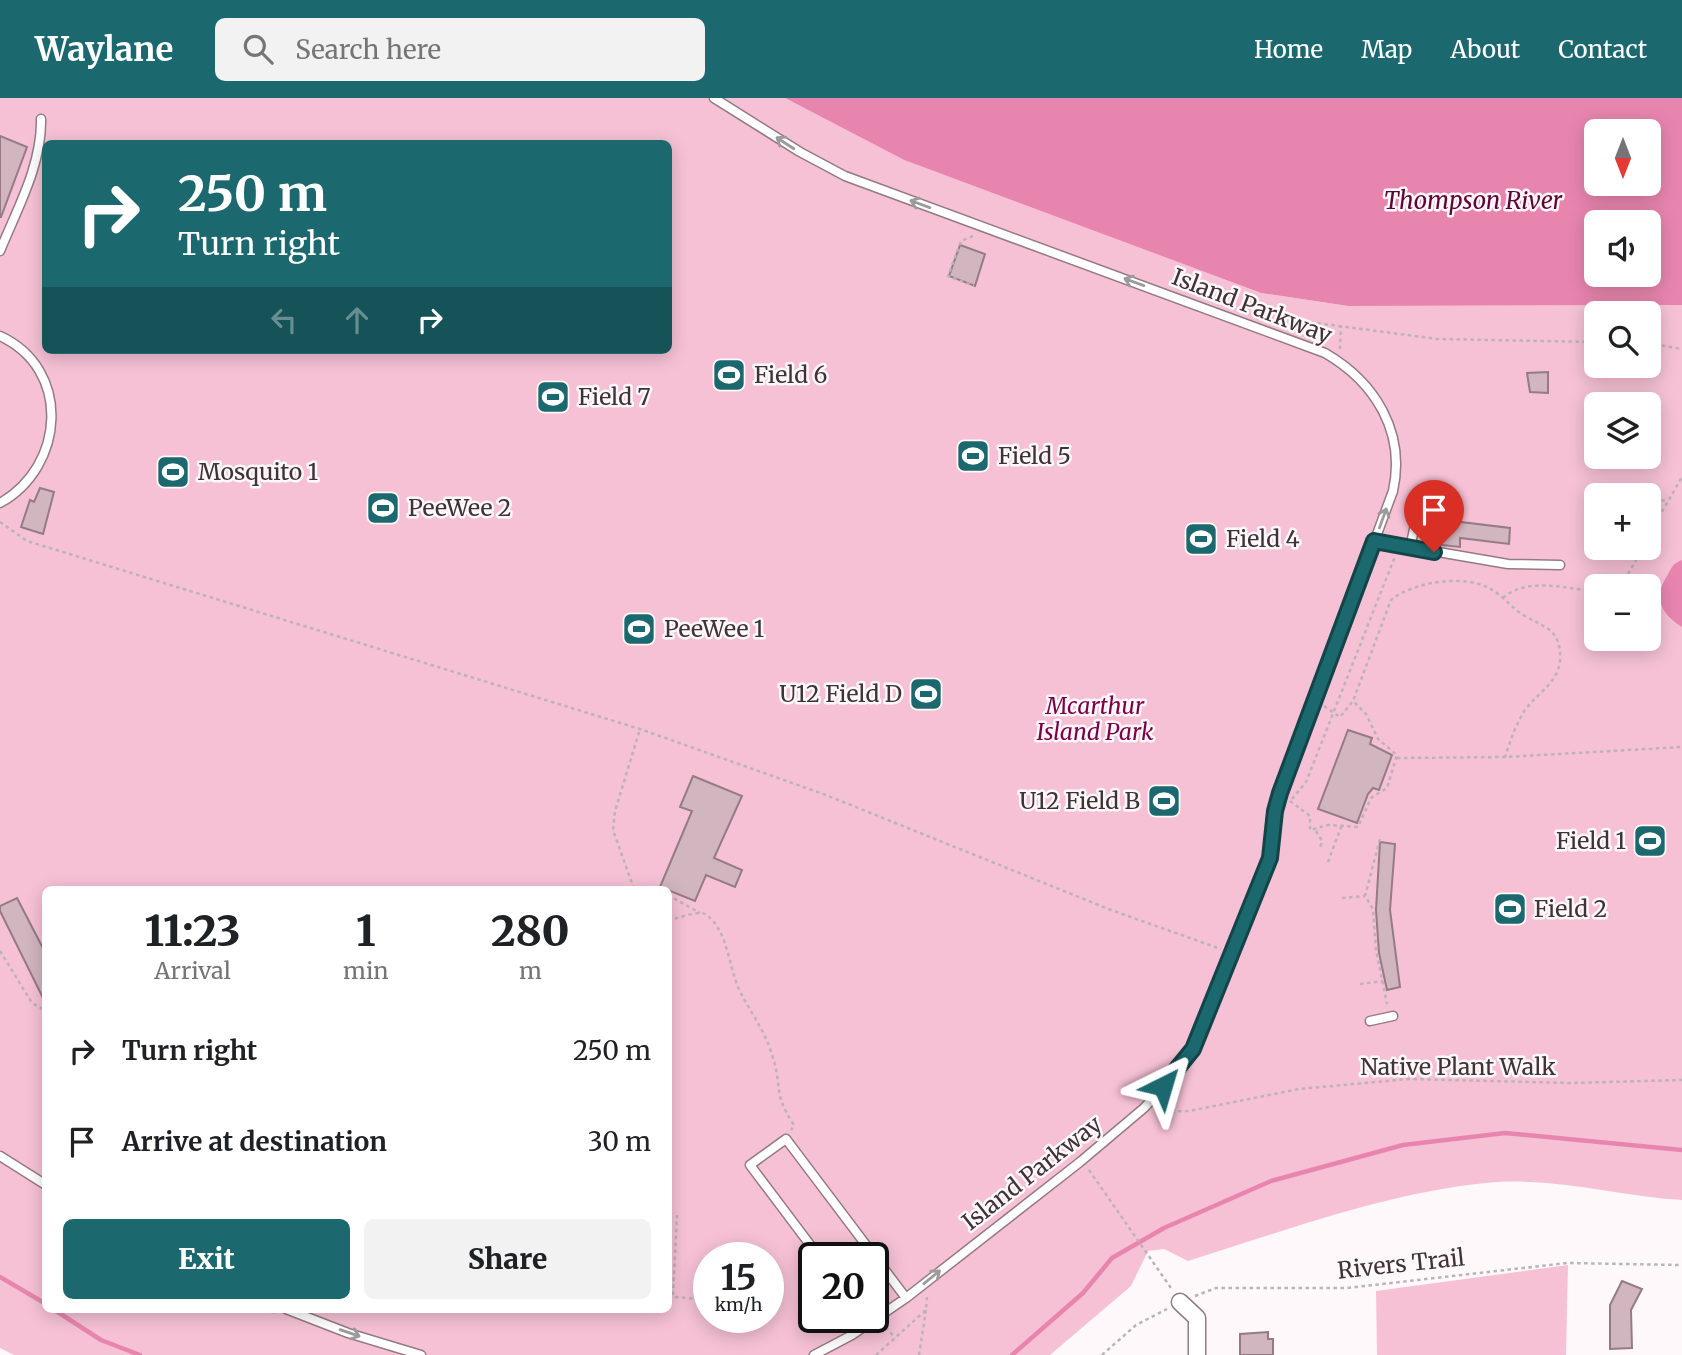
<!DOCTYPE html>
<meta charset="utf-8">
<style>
body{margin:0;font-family:Merriweather,serif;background:#f2f2f2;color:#202124;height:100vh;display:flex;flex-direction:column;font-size:26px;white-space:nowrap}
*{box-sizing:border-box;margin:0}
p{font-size:23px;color:#757577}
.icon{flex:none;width:38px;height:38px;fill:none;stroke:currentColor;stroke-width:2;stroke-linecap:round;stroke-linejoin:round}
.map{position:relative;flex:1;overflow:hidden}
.details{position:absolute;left:42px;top:788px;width:630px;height:427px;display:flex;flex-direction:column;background:#fff;border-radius:10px;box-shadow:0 4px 18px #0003}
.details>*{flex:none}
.hud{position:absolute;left:42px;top:42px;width:630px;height:214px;border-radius:10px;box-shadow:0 4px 18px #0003;background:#1b686f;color:#fff;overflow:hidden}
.needle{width:46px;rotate:180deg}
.tools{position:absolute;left:1584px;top:21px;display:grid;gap:14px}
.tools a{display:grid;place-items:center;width:77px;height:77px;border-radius:10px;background:#fff;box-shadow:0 4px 18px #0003;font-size:35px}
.speed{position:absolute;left:693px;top:1144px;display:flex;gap:14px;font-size:35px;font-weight:700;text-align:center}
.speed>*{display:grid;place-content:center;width:91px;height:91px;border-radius:50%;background:#fff;box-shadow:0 4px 18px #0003;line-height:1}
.speed small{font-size:18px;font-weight:400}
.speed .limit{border:4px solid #111;border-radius:10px;background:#fff;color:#111}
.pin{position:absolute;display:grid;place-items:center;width:60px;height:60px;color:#fff;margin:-72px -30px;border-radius:50% 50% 50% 0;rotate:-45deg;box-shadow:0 0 7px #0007}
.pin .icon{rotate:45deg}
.me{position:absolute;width:77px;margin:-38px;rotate:40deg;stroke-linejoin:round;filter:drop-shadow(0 0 5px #0008)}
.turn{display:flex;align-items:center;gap:24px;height:147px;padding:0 21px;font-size:32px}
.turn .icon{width:91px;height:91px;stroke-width:2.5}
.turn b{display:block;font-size:49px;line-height:60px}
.lanes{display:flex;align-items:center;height:66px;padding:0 21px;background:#0003;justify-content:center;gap:35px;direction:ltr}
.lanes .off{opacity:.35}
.eta{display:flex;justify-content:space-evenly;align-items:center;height:119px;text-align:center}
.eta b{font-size:42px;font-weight:800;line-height:49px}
.primary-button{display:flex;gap:14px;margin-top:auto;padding:14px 21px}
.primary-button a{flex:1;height:80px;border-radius:10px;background:#1b686f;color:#fff;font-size:28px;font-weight:800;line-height:80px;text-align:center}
.primary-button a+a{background:#f2f2f2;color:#202124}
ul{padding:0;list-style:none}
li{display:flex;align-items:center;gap:21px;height:91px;padding:0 21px}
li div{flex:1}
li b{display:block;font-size:26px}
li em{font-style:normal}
header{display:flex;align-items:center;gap:42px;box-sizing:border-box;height:98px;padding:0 35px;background:#1b686f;color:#fff}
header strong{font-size:33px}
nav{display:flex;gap:38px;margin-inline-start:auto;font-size:24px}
.search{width:490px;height:63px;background:#f2f2f2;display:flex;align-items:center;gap:18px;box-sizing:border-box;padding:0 24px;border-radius:10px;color:#757577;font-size:26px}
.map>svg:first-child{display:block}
.green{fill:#f6c1d5;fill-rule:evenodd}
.water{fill:#e885ae;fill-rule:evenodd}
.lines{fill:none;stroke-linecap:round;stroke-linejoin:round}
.stream{stroke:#e885ae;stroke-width:4.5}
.building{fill:#d1b5bf;stroke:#957b84;stroke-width:2}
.service-casing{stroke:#947a83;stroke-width:11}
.minor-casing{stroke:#947a83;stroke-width:19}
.path{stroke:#bbb3b6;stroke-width:2.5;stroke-dasharray:3.5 3.5;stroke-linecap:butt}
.service{stroke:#fff;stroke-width:8}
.minor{stroke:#fff;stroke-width:16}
.oneway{stroke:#9e999b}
.route-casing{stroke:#124448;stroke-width:18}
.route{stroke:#1b686f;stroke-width:12}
.labels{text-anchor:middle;stroke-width:5;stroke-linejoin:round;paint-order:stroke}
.street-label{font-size:23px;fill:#3e3337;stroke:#fef8fa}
.poi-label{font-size:23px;fill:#3e3337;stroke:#fef8fa;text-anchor:start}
.park-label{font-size:23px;font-style:italic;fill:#7c0048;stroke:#fef8fa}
.water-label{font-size:24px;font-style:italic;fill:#600537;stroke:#fef8fa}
</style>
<header>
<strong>Waylane</strong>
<div class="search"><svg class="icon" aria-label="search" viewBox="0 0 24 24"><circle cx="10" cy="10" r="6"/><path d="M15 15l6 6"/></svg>Search here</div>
<nav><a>Home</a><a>Map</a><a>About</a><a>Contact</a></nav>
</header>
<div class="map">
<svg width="1682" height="1257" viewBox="0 0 1682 1257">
<rect width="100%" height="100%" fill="#fef8fa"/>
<!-- green -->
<path class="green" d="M0,0H785L904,62L1261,195L1348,208L1682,207V1102C1617,1098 1552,1078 1486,1085C1385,1095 1285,1133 1188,1163L1164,1151L1148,1153L1131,1188L1050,1257H14L0,1250ZM46,46H668V252H46ZM1596,215H1648V268H1596ZM1596,306H1648V359H1596ZM1596,397H1648V450H1596ZM1596,488H1648V541H1596ZM46,791H668V1211H46ZM709,1160H768V1220H709ZM814,1160H873V1220H814Z
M1568,1167L1566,1257H1377L1376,1193Z"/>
<!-- water -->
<path class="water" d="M785,0H1682V207L1348,208L1261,195L904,62ZM1596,33H1648V86H1596ZM1596,124H1648V177H1596Z
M1682,462V529C1661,516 1653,500 1667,478C1672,469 1672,466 1682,462Z"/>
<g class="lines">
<!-- stream -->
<path class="stream" d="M0,1179L46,1206
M53,1211L101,1242L140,1257
M1012,1257L1083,1195L1112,1160L1164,1130L1271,1083L1403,1047L1505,1035L1682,1052"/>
</g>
<!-- building -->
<path class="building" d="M0,38L27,49L1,119H0Z
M960,147L985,156L975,188L949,178Z
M1548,274V295L1530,294L1527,275Z
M40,390L54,394L43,436L21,429L30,402L34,404Z
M1428,420L1510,430L1509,446L1460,440V449L1424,445Z
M1348,632L1372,640L1370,646L1392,657L1379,692L1373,690L1368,696L1357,725L1318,711Z
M693,678L742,698L714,760L742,772L735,789L706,777L695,803L660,789L692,713L680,709Z
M1380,744L1395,746L1390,812L1400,889L1387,892L1379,855L1376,812Z
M17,800L46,856V906L0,813V808Z
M1622,1183L1642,1191L1631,1212L1632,1250L1610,1251V1207Z
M1268,1234V1241H1273V1257H1240V1236Z"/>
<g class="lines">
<defs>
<path id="service" d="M714,0L800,54L845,78L1325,255C1375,284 1406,334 1393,393L1281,695L1275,713L1270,760L1193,951L1171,981L1144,1010L1080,1064L906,1200L852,1237L814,1257
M0,153C17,111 42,67 41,21
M0,238C72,271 65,369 0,405
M1374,443L1508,466L1560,467
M1410,450L1416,422
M1370,923L1393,918
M0,1058L46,1087
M820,1160L750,1067L786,1041L906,1200
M859,1160L869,1152
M286,1211L348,1235L421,1257"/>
<path id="minor" d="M1180,1204L1197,1220V1257"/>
</defs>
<!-- service casing -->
<use href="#service" class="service-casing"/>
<!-- minor casing -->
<use href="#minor" class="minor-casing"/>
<!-- path -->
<path class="path" d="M973,138L961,143L948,178L974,188
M1262,218L1438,241L1596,244
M1648,245L1682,251
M1340,251L1341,227
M1642,396L1646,397
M1648,398L1668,404
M0,424L27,443L640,631L826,697L1111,812L1221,851
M1648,438L1682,379
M1621,488L1643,450
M1503,500C1525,479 1567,490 1596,494
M1324,608L1340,619L1353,603L1391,502C1413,484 1463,476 1489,490C1502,497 1511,509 1523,517C1544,529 1562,531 1560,563C1558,586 1534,597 1523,615C1515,629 1510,644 1505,659
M1397,660L1505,659L1682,649
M1292,701L1306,684L1394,461L1392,457
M1290,703L1310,718V732L1328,727L1358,729L1371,700L1387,690L1397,657L1378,641L1366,616L1354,604
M1316,733L1322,743L1320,750
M1380,741L1365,798L1373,811L1376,852L1387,906
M1328,764L1341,729
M634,790L652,791
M634,791L613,732L615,713L640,631
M668,797L700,815
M1342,800L1365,798
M668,822C677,821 698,812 705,816C727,830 729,868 738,889C749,913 765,932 772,957C783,989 772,994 794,1027L791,1032
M0,853L32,905L46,913
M1360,886L1383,883
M1157,1014L1189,1013L1299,991L1409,981L1571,985L1682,982
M1089,1072L1171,1190
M673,1197L677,1117
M1195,1198L1216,1190H1347L1567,1165L1682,1167
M675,1199L709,1202
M265,1211L275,1215
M886,1229L895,1240
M876,1257L926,1212L927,1199
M919,1257L926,1212
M1102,1257L1136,1227L1167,1211"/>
<!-- service -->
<use href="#service" class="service"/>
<!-- minor -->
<use href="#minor" class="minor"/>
</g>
<!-- one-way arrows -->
<defs><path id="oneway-shaft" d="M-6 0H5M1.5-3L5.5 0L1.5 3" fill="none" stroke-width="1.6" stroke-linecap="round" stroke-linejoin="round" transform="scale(1.75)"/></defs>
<g class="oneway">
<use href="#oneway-shaft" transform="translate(785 45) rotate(-147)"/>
<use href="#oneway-shaft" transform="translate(920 106) rotate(-160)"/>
<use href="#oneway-shaft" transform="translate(1134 184) rotate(-160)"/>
<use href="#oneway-shaft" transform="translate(1383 420) rotate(-70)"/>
<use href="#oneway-shaft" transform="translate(932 1179) rotate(-39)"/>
<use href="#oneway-shaft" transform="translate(350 1235) rotate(19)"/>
</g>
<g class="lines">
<defs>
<path id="route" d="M1163,988L1193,951L1270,760L1275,713L1280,695L1374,443L1434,454"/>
</defs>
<!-- route casing -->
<use href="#route" class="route-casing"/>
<!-- route -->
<use href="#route" class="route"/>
</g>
<!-- icons -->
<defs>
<symbol id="stadium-square" viewBox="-11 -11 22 22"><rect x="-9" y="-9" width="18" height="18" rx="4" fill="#1b686f" stroke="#fef8fa"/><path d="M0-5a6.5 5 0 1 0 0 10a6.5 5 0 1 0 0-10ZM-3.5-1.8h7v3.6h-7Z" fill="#fff"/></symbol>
</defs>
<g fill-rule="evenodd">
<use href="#stadium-square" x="710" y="258" width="38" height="38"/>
<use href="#stadium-square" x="534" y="280" width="38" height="38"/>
<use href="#stadium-square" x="954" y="339" width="38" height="38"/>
<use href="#stadium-square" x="154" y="355" width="38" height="38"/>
<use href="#stadium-square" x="364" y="391" width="38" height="38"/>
<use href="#stadium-square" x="1182" y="422" width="38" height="38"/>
<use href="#stadium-square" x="620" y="512" width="38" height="38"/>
<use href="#stadium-square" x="907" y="577" width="38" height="38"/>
<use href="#stadium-square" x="1145" y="684" width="38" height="38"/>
<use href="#stadium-square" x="1631" y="724" width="38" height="38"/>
<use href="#stadium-square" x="1491" y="792" width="38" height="38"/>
</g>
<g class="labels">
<!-- street labels -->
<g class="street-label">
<text transform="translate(1252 208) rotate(21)" y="8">Island Parkway</text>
<text x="1458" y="977">Native Plant Walk</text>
<text transform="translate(1032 1075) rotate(-38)" y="8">Island Parkway</text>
<text transform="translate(1401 1166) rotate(-6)" y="8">Rivers Trail</text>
</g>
<!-- poi labels -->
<g class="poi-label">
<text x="754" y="285">Field 6</text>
<text x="578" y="307">Field 7</text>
<text x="998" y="366">Field 5</text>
<text x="198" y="382">Mosquito 1</text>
<text x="408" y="418">PeeWee 2</text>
<text x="1226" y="449">Field 4</text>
<text x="664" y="539">PeeWee 1</text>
<text x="902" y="604" text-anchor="end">U12 Field D</text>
<text x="1140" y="711" text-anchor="end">U12 Field B</text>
<text x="1626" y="751" text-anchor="end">Field 1</text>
<text x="1534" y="819">Field 2</text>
</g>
<!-- park labels -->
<g class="park-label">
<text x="1095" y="616">Mcarthur<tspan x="1095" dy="26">Island Park</tspan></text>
</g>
<!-- water labels -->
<g class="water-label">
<text x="1473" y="111">Thompson River</text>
</g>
</g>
</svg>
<div class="tools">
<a><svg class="needle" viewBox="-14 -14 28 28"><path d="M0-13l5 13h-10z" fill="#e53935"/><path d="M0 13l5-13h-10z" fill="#757577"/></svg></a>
<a><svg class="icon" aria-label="sound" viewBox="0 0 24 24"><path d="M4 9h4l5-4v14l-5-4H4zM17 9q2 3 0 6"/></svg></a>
<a><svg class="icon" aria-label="search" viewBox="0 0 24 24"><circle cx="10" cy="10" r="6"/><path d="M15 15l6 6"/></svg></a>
<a><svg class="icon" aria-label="layers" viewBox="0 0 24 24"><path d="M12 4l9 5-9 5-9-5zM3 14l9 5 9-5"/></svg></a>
<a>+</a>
<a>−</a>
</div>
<div class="speed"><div>15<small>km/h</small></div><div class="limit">20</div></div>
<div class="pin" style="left:1434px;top:454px;background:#d93025"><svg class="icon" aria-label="arrive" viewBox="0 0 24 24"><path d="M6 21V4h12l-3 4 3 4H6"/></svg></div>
<svg class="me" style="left:1163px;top:988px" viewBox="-20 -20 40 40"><path d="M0-17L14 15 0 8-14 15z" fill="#1b686f" stroke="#fff" stroke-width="4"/></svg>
<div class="hud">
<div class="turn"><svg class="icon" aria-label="right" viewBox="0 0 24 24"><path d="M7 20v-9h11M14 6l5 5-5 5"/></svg><div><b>250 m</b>Turn right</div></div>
<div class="lanes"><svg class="icon off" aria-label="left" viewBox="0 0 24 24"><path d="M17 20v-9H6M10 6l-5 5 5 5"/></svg><svg class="icon off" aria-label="ahead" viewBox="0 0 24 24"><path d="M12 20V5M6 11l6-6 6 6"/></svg><svg class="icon" aria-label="right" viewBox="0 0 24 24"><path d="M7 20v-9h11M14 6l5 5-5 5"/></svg></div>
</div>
<section class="details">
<div class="eta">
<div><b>11:23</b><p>Arrival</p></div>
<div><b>1</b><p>min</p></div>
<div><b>280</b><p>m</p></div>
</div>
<ul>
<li><svg class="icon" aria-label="right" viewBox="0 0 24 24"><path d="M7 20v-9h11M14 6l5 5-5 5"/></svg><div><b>Turn right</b></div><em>250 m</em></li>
<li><svg class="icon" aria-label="arrive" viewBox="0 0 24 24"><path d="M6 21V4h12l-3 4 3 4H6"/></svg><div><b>Arrive at destination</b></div><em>30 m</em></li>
</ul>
<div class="primary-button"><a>Exit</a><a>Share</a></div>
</section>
</div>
